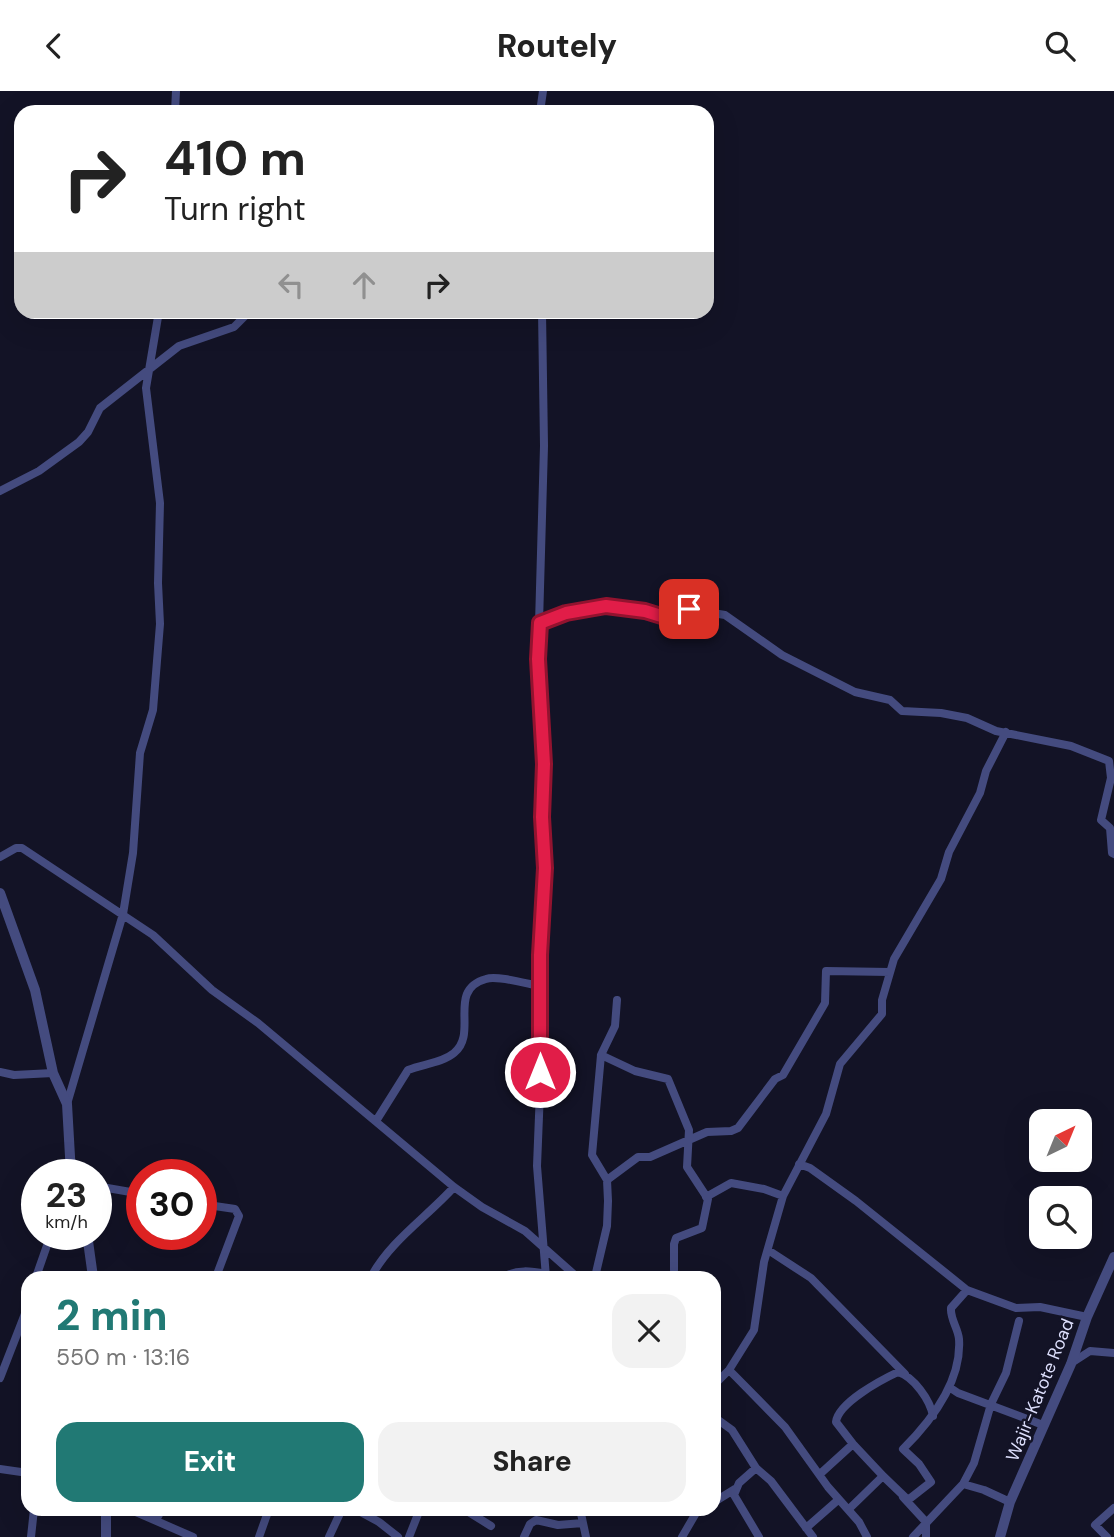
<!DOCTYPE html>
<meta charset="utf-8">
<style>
body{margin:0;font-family:"DM Sans",sans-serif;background:#f2f2f2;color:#222;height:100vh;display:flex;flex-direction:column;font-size:26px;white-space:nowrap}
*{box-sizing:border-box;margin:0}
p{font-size:23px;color:#767676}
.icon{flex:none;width:38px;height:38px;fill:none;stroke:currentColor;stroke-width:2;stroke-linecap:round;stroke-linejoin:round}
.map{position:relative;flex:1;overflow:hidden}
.sheet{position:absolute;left:21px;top:1180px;width:700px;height:245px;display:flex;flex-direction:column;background:#fff;border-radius:21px;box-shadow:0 7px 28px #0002}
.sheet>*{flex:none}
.guide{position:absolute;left:14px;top:14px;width:700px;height:214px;border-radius:21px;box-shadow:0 7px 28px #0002;background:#fff;color:#222;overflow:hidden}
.needle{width:46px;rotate:43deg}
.controls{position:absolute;left:1029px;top:1018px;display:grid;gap:14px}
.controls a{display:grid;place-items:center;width:63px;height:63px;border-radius:14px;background:#fff;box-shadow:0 7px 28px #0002;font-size:35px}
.speed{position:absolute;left:21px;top:1068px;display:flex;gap:14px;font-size:35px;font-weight:700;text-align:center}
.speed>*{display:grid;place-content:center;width:91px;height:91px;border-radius:50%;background:#fff;box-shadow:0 7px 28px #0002;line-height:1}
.speed small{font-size:18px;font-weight:400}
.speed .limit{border:10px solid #d22;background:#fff;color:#111}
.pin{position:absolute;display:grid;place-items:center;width:60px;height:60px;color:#fff;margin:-30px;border-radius:14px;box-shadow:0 4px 10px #0006}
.me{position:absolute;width:77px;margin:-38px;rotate:0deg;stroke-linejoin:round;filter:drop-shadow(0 0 5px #0008)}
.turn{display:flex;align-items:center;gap:24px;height:147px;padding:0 35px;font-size:32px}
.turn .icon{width:91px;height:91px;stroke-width:2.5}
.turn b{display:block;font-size:49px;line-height:60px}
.lanes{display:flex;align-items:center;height:66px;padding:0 35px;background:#0003;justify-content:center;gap:35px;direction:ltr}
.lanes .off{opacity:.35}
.round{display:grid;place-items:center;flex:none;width:74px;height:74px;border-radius:21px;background:#f2f2f2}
.head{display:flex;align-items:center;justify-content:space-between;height:119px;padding:0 35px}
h1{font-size:42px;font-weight:800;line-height:52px;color:#217974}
.button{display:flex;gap:14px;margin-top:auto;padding:14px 35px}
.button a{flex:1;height:80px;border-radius:21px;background:#217974;color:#fff;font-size:28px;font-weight:800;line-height:80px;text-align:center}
.button a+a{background:#f2f2f2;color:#222}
header{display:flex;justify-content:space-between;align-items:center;height:91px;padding:0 35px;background:#fff;font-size:32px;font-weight:800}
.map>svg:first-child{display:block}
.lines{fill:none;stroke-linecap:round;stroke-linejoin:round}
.minor{stroke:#444b7f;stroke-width:8}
.tertiary{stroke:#444b7f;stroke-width:10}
.route-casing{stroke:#92132f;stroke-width:18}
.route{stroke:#e11d48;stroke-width:12}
.labels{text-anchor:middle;stroke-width:5;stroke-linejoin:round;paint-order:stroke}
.street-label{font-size:18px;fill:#dcdefb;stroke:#131326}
</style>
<header><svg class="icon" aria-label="back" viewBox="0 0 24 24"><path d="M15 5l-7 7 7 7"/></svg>Routely<svg class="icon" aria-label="search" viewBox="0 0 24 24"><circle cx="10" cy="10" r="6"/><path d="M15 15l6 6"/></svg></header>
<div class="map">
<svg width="1114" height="1446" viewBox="0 0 1114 1446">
<rect width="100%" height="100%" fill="#131326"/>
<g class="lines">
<!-- minor -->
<path class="minor" d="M175,21L176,0
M540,21L543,0
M542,220L544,355L538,568L544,673L542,726L545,777L540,864V1000L537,1075L546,1186
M0,400L39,380L79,351L88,341L100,317L179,255L234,236L250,220
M540,532L566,522L606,515L645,520L671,528L681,526L689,518L725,524L782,564L855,601L890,609L902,620L941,622L967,627L996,640L1071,655L1109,670L1111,687L1101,729L1110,737L1112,762L1114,763
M0,766L16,757H22L153,844L212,899L258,932L454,1096L482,1116L525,1140L577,1186
M601,964L635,980L668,988L689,1039L687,1076L708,1108L702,1137L676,1147L674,1153V1179
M0,981L14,984L53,982
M67,1013L123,823L133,762L140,662L153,619L160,533L158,492L160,412L146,297L159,220
M376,1030L408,979C423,973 442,972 454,962C479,942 446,899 486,888C497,884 528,893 540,895
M799,1073L810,1077L856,1110L967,1199L1016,1217L1040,1216L1087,1226
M607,1089L638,1066H650L707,1041L731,1040L738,1037L775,988L783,984L825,912L826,880L890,881
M96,1095L142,1103
M706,1106L731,1092L764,1098L783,1105
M201,1113L235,1118L239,1125L216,1186
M768,1159L811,1187L905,1283
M36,1186L51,1143
M371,1186C390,1150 427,1126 454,1096
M504,1186C517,1178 531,1180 546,1183
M595,1186L607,1135L608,1110L607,1089L592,1064L601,964L615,935L617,909
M1073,1271L1090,1260L1114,1262
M729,1279L754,1239L764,1171L783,1105L826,1023L840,973L882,923V909L894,868L941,788L949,761L980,702L986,680L1006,641
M0,1287L28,1215
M714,1294L729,1279L737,1287L785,1336L828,1396L859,1431L867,1446
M949,1296L958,1302L1043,1334
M714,1326L732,1339L756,1377L771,1390L813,1446
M756,1377L739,1392L734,1404L759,1446
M0,1378L28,1382
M820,1383L853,1353
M883,1385L908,1409L931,1391L919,1373L903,1358C931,1330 962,1291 959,1248C958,1237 950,1228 951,1217L967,1199
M884,1386L853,1353L836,1331C838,1312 881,1289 898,1281C914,1286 930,1309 933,1325
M963,1393L974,1372L991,1313L1006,1282L1019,1230
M903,1406L926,1431V1446
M714,1411L735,1398
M129,1418L193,1446
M355,1418L379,1431L398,1446
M444,1418L467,1420L491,1435
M580,1418L586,1446
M849,1418L883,1385
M156,1429L162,1418
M806,1437L838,1409
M31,1446L34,1418
M259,1446L269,1418
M329,1446L342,1418
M409,1446L420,1418
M524,1446L530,1433L536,1429L558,1434L583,1432
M682,1446L696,1422L704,1418
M913,1446L963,1393L984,1399L1010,1411
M1107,1446L1095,1434L1114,1417"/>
<!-- tertiary -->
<path class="tertiary" d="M0,802L35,899L53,982L67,1013L71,1083
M87,1143L93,1186
M106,1446V1418
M1000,1446L1010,1411L1071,1273L1087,1226L1114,1166"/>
</g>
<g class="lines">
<defs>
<path id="route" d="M540,981V864L545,777L542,726L544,673L538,568L540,532L566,522L606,515L645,520L671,528L681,526L689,518"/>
</defs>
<!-- route casing -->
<use href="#route" class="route-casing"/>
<!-- route -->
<use href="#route" class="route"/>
</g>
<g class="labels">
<!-- street labels -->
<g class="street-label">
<text transform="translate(1040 1299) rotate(-68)" y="6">Wajir-Katote Road</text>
</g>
</g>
</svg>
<div class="controls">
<a><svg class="needle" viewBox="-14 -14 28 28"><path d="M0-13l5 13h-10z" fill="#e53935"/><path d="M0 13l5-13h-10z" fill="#767676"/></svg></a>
<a><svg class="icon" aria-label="search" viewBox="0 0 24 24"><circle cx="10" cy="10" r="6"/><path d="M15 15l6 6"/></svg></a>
</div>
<div class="speed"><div>23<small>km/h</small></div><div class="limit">30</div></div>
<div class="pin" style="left:689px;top:518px;background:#d93025"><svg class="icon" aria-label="arrive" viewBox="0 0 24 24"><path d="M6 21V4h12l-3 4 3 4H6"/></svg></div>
<svg class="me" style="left:540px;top:981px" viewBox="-20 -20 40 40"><circle r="17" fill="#e11d48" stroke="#fff" stroke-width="3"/><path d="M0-11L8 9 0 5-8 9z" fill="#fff"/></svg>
<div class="guide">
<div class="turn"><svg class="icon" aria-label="right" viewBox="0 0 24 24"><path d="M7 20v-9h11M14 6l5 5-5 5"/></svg><div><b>410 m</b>Turn right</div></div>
<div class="lanes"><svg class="icon off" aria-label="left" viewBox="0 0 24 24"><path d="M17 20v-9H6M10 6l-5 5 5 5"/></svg><svg class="icon off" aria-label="ahead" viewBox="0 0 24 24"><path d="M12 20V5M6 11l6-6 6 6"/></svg><svg class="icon" aria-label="right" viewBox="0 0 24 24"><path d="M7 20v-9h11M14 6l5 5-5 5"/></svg></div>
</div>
<section class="sheet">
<div class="head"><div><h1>2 min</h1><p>550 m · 13:16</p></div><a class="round"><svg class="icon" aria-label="close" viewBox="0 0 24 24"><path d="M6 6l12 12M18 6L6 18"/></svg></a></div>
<div class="button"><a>Exit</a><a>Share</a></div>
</section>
</div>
